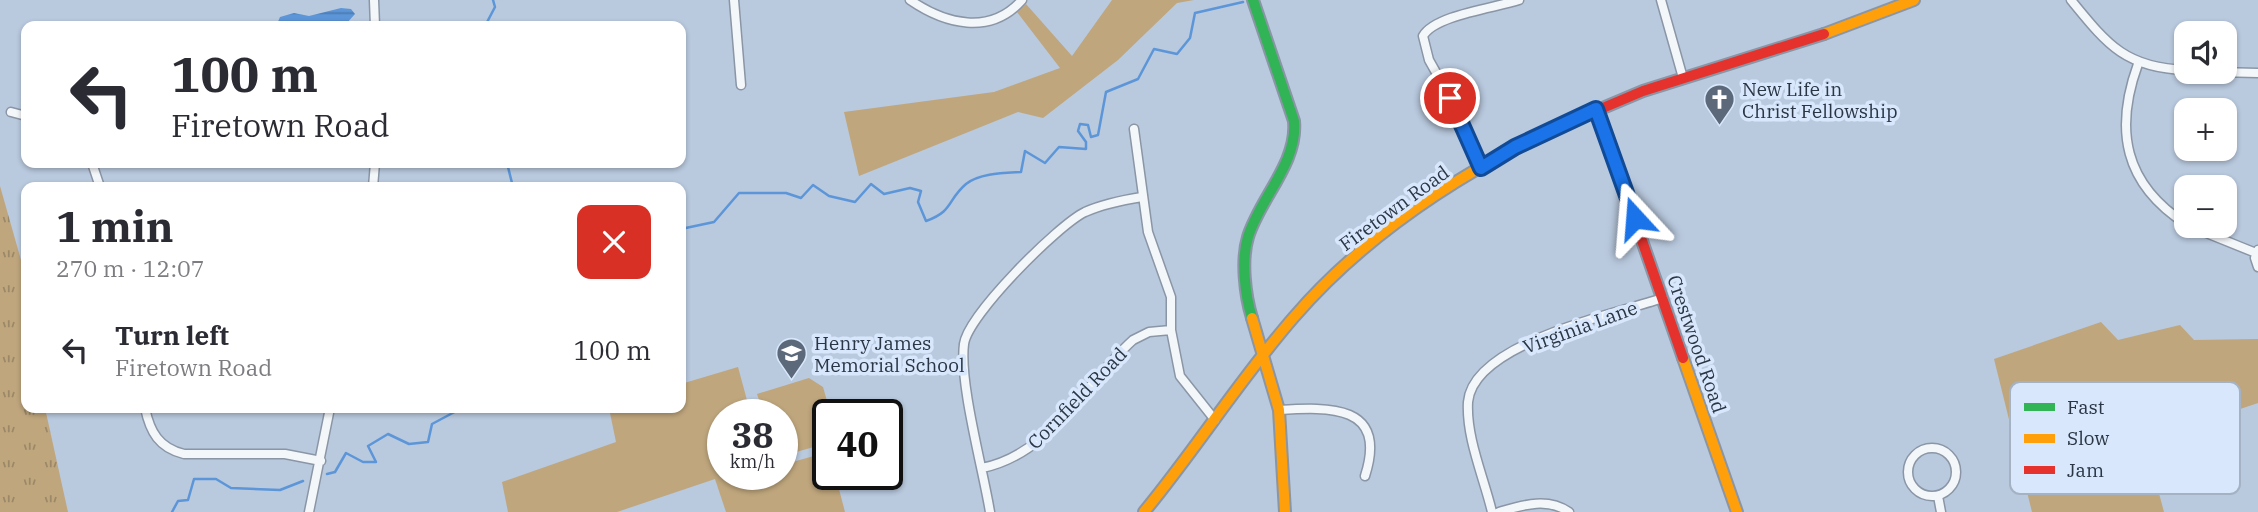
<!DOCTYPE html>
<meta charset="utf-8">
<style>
body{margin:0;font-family:"IBM Plex Serif",serif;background:#f7f7f7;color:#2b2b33;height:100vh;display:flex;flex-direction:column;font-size:26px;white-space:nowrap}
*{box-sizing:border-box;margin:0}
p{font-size:23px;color:#7c7c81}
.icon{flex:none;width:38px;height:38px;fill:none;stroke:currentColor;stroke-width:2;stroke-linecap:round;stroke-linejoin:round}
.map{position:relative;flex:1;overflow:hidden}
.drawer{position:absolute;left:21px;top:182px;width:665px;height:231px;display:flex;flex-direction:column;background:#fff;border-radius:14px;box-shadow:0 2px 5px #0004}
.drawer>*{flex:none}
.banner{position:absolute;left:21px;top:21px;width:665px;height:147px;border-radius:14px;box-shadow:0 2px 5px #0004;background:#fff;color:#2b2b33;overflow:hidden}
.buttons{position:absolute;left:2174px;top:21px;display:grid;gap:14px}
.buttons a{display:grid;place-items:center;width:63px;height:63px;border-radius:14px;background:#fff;box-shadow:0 2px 5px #0004;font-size:35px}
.speed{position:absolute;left:707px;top:399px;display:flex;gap:14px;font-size:35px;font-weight:700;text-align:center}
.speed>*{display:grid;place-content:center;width:91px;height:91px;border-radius:50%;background:#fff;box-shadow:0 2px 5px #0004;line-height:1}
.speed small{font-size:18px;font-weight:400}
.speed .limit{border:4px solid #111;border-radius:10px;background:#fff;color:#111}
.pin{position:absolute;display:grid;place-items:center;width:60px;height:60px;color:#fff;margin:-30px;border:4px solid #fff;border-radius:50%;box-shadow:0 2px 7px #0007}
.me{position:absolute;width:77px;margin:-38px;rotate:341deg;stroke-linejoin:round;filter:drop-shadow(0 0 5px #0008)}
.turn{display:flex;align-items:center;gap:24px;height:147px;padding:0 35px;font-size:32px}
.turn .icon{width:91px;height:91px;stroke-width:2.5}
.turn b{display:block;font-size:49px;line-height:60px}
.round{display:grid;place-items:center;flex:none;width:74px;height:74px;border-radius:14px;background:#f7f7f7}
.overview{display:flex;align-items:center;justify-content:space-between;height:119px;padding:0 35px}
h1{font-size:42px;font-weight:800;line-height:52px}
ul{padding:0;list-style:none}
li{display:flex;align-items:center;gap:21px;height:98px;padding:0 35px}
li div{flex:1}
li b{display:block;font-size:26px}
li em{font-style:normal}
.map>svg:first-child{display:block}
.grass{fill:url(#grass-tufts)}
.park{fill:#bfa67d}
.water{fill:url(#water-rules)}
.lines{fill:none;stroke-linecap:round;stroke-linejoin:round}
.stream{stroke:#5c96d8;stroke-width:2.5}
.street-casing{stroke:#8a96a6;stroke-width:11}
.fast-casing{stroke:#8a96a6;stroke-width:14}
.slow-casing{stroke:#8a96a6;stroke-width:14}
.jam-casing{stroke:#8a96a6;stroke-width:14}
.street{stroke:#f4f7fa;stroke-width:8}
.fast{stroke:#30b455;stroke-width:10}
.slow{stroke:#ff9f0a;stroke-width:10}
.jam{stroke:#e5322d;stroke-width:10}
.route-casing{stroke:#114b97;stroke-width:18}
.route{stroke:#1a73e8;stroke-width:12}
.labels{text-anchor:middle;stroke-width:7;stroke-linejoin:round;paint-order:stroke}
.poi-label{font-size:19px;fill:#2a3645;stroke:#d8e7fb;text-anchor:start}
.street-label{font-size:19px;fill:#2a3645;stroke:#d8e7fb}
.key{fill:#d8e7fb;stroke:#a4b2c4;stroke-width:2}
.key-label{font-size:19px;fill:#2a3645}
</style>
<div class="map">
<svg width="2258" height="512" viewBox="0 0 2258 512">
<defs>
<pattern id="grass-tufts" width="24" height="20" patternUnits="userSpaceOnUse" patternTransform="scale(1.75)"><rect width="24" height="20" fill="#bfa67d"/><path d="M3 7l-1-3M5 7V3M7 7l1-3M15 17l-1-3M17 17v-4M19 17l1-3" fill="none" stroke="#9b8868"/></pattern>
<pattern id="water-rules" width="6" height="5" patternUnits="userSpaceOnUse" patternTransform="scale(1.75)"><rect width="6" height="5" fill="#5c96d8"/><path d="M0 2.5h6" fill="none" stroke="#4c7bb1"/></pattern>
</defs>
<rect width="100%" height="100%" fill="#b9c9de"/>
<!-- grass -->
<path class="grass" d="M0,186L21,260L26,311V408H45L68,512H0Z"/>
<!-- park -->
<path class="park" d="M1112,0H1194L1177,3L1118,60L1043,118L1018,112L859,176L844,112L994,92L1060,68L1017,12L1026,4L1072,56Z
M2101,322L2118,340L2180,325L2194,340L2258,339V403L2145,441L2164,512H2032L1994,359Z
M738,367L751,415H723V474H782V465L828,452V474H835L845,512H726L715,479L617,512H508L502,482L616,442L609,408H681V384Z
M809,378L823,387L831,415H828V443L782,456V415H764L757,394Z"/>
<!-- water -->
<path class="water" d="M341,8L351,9L355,14L346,24L279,26L277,24L280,17L294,13L309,16Z"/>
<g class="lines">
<!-- stream -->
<path class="stream" d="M485,26L495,7L493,0
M507,163L513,187
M681,229L714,222L739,193H786L801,198L813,185L829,196L855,202L871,184L884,194L910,188L921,191L918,202L926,221C954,211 947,200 966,184C980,173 1004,173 1021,172L1025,151L1045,163L1059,147L1086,149V142L1078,131L1080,124L1088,125L1091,137L1098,135L1106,92L1138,79L1154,49L1177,54L1190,38L1195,13L1243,2
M327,474L335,472L346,453L363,462H376L368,446L388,434L409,444L428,442L432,424L462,408
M172,512L178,501L188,500L194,479H216L231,488L280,490L303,481"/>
<defs>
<path id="street" d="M374,0L375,26
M734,0L741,85
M910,0C945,24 990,36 1022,0
M1661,0L1683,78
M2071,0C2107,44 2125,68 2186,70
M2138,64C2114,130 2124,184 2186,224
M2217,72L2258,73
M11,112L26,116
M1134,129L1148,232L1171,297V330L1180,376L1215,420
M92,163L100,187
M1481,168L1461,117L1429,60L1423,36C1435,15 1495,8 1519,0
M373,187L375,163
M2189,226L2256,253
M2258,250L2255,258L2258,267
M145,408C150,432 159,448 184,454H285L321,461
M1279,410C1329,407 1388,404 1365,476
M1908 472a24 24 0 1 1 48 0a24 24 0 1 1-48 0Z
M982,468C1051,454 1084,384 1133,340L1149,332L1171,330
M1938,496L1941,512
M309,512L330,408
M990,512C983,469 959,383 964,344C968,315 1058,225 1085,212C1103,204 1123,200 1142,197
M1492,512C1484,478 1466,438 1468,402C1473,343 1615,314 1663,298
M1499,512C1523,505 1547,497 1569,512"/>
<path id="fast" d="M1252,318C1245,295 1241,260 1248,237C1260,198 1298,163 1294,121L1253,0"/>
<path id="slow" d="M1824,34L1914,0
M1252,318L1279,410L1285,512
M1683,358L1737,512
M1144,512C1196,449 1240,379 1294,317C1362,238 1453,178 1546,132"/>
<path id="jam" d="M1596,109L1683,358
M1546,132L1643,91L1824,34"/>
</defs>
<!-- street casing -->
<use href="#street" class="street-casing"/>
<!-- fast casing -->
<use href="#fast" class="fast-casing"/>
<!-- slow casing -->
<use href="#slow" class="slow-casing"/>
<!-- jam casing -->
<use href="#jam" class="jam-casing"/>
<!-- street -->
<use href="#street" class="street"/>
<!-- fast -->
<use href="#fast" class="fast"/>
<!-- slow -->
<use href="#slow" class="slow"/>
<!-- jam -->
<use href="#jam" class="jam"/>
</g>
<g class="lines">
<defs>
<path id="route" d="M1450,98L1481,168L1515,147L1596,109L1635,218"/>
</defs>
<!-- route casing -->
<use href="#route" class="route-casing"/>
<!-- route -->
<use href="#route" class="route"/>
</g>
<!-- icons -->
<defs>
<symbol id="church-pin" viewBox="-11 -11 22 30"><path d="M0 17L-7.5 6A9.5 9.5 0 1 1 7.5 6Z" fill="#5c697b" stroke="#d8e7fb"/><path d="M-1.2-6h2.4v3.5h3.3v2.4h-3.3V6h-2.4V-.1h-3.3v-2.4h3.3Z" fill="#fff"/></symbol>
<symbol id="school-pin" viewBox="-11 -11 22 30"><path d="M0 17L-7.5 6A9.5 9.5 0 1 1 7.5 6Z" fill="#5c697b" stroke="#d8e7fb"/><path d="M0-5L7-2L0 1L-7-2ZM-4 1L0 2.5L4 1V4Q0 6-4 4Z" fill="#fff"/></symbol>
</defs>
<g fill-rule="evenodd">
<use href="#church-pin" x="1702" y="82" width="35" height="47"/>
<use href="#school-pin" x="774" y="336" width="35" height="47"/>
</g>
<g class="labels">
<!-- poi labels -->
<g class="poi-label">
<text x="1742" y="96">New Life in<tspan x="1742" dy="22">Christ Fellowship</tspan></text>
<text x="814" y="350">Henry James<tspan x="814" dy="22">Memorial School</tspan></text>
</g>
<!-- street labels -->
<g class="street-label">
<text transform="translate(1394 208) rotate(-36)" y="7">Firetown Road</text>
<text transform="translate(1580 327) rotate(-20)" y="7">Virginia Lane</text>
<text transform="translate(1697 344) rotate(71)" y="7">Crestwood Road</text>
<text transform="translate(1077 398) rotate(-46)" y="7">Cornfield Road</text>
</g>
</g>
<!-- legend -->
<rect x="2010" y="382" width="230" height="112" rx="10" class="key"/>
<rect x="2024" y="403" width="31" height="8" fill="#30b455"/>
<rect x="2024" y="434" width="31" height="9" fill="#ff9f0a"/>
<rect x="2024" y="466" width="31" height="8" fill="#e5322d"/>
<g class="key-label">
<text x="2067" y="414">Fast</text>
<text x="2067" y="445">Slow</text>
<text x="2067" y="477">Jam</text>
</g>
</svg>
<div class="buttons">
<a><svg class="icon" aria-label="sound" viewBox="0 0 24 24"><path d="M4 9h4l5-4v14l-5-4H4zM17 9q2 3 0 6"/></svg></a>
<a>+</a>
<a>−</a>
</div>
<div class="speed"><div>38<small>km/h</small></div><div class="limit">40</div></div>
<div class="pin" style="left:1450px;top:98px;background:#d93025"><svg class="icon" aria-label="arrive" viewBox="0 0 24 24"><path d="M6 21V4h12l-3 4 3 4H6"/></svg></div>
<svg class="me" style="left:1635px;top:218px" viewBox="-20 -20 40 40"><path d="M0-17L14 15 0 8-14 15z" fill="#1a73e8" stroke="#fff" stroke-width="4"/></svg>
<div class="banner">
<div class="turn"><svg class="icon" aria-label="left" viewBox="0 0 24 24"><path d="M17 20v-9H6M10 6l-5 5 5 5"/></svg><div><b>100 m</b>Firetown Road</div></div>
</div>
<section class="drawer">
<div class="overview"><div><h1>1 min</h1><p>270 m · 12:07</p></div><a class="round" style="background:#d93025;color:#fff"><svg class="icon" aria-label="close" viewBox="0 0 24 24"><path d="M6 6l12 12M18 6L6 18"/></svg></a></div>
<ul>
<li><svg class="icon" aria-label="left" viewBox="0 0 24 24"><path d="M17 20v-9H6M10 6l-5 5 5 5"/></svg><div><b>Turn left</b><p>Firetown Road</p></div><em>100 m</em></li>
</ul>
</section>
</div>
